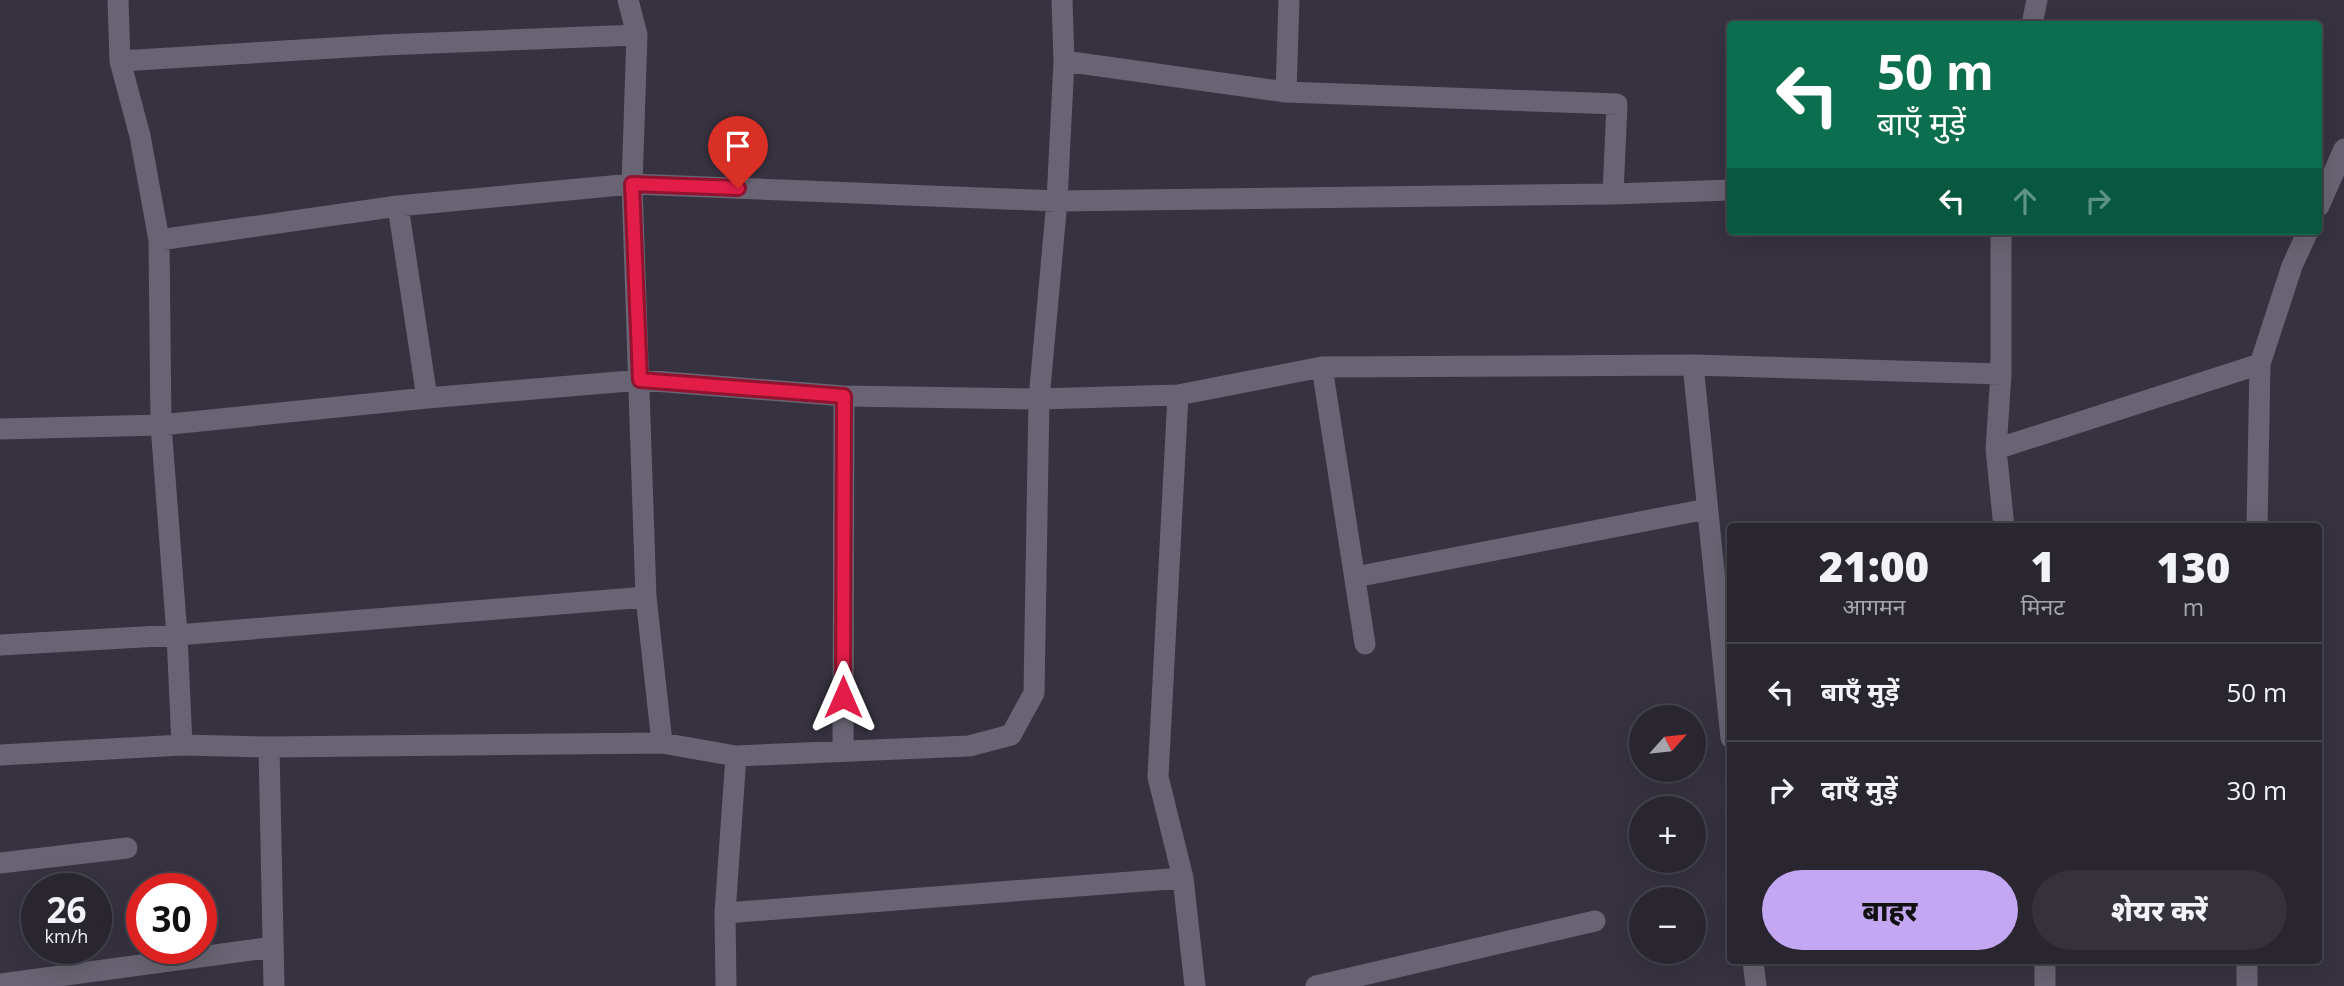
<!DOCTYPE html>
<html lang="hi">
<meta charset="utf-8">
<style>
body{margin:0;font-family:"Open Sans","Noto Sans Devanagari",sans-serif;background:#35323c;color:#f1f3f6;height:100vh;display:flex;flex-direction:column;font-size:26px;white-space:nowrap}
*{box-sizing:border-box;margin:0}
p{font-size:23px;color:#a5a5ab}
.icon{flex:none;width:38px;height:38px;fill:none;stroke:currentColor;stroke-width:2;stroke-linecap:round;stroke-linejoin:round}
.map{position:relative;flex:1;overflow:hidden}
.panel{position:absolute;left:1727px;top:523px;width:595px;height:441px;display:flex;flex-direction:column;background:#292630;border-radius:7px;box-shadow:0 7px 28px #0002,0 0 0 2px #45434c}
.panel>*{flex:none}
.guide{position:absolute;left:1727px;top:21px;width:595px;height:214px;border-radius:7px;box-shadow:0 7px 28px #0002,0 0 0 2px #45434c;background:#0b6e4f;color:#fff;overflow:hidden}
.needle{width:46px;rotate:63deg}
.fabs{position:absolute;left:1629px;top:705px;display:grid;gap:14px}
.fabs a{display:grid;place-items:center;width:77px;height:77px;border-radius:50%;background:#292630;box-shadow:0 7px 28px #0002,0 0 0 2px #45434c;font-size:35px}
.speed{position:absolute;left:21px;top:873px;display:flex;gap:14px;font-size:35px;font-weight:700;text-align:center}
.speed>*{display:grid;place-content:center;width:91px;height:91px;border-radius:50%;background:#292630;box-shadow:0 7px 28px #0002,0 0 0 2px #45434c;line-height:1}
.speed small{font-size:18px;font-weight:400}
.speed .limit{border:10px solid #d22;background:#fff;color:#111}
.pin{position:absolute;display:grid;place-items:center;width:60px;height:60px;color:#fff;margin:-72px -30px;border-radius:50% 50% 50% 0;rotate:-45deg;box-shadow:0 0 7px #0007}
.pin .icon{rotate:45deg}
.me{position:absolute;width:77px;margin:-38px;rotate:0deg;stroke-linejoin:round;filter:drop-shadow(0 0 5px #0008)}
.turn{display:flex;align-items:center;gap:24px;height:147px;padding:0 35px;font-size:32px}
.turn .icon{width:91px;height:91px;stroke-width:2.5}
.turn b{display:block;font-size:49px;line-height:60px}
.lanes{display:flex;align-items:center;height:66px;padding:0 35px;background:#0003;justify-content:center;gap:35px;direction:ltr}
.lanes .off{opacity:.35}
.eta{display:flex;justify-content:space-evenly;align-items:center;height:119px;text-align:center}
.eta b{font-size:42px;font-weight:800;line-height:49px}
.cta{display:flex;gap:14px;margin-top:auto;padding:14px 35px}
.cta a{flex:1;height:80px;border-radius:42px;background:#c3a7f2;color:#111;font-size:28px;font-weight:800;line-height:80px;text-align:center}
.cta a+a{background:#35323c;color:#f1f3f6}
ul{padding:0;list-style:none}
li{display:flex;align-items:center;gap:21px;height:98px;padding:0 35px;border-top:2px solid #45434c}
li div{flex:1}
li b{display:block;font-size:26px}
li em{font-style:normal}
.map>svg:first-child{display:block}
.lines{fill:none;stroke-linecap:round;stroke-linejoin:round}
.minor{stroke:#696473;stroke-width:21}
.route-casing{stroke:#92132f;stroke-width:18}
.route{stroke:#e11d48;stroke-width:12}
</style>
<div class="map">
<svg width="2344" height="986" viewBox="0 0 2344 986">
<rect width="100%" height="100%" fill="#373240"/>
<g class="lines">
<!-- minor -->
<path class="minor" d="M118,0L120,61L140,136L159,240L161,425L177,635L182,745L269,747L274,986
M628,0L637,35L632,184L646,597L662,743
M2032,24L2037,0
M120,61L383,45L637,35
M1064,61L1286,92L1617,104L1613,194
M1286,92L1289,0
M2319,206L2344,149
M2001,231V374L1996,449L2004,527
M159,240L398,206L632,184L1057,201L1613,194L1731,190
M1693,365L2001,374
M1322,367L1365,644
M1178,395L1158,777L1183,878L1195,986
M844,396L1039,399L1178,395L1322,367L1693,365L1731,738
M427,398L641,380L844,396L843,751
M0,429L161,425L427,398L398,206
M1996,449L2260,364L2292,266L2308,231
M2257,527L2260,364
M1355,577L1707,509
M0,645L177,635L646,597
M269,747L662,743L736,756L969,746L1011,735L1034,693L1039,399L1057,201L1064,61L1062,0
M0,755L182,745
M0,863L127,848
M725,913L1183,878
M1753,961L1756,986
M0,984L273,947
M726,986L725,913L736,756
M1316,986L1595,921
M2045,986V961
M2247,986V961"/>
</g>
<g class="lines">
<defs>
<path id="route" d="M738,188L632,184L640,380L844,396L843,697"/>
</defs>
<!-- route casing -->
<use href="#route" class="route-casing"/>
<!-- route -->
<use href="#route" class="route"/>
</g>
</svg>
<div class="fabs">
<a><svg class="needle" viewBox="-14 -14 28 28"><path d="M0-13l5 13h-10z" fill="#e53935"/><path d="M0 13l5-13h-10z" fill="#a5a5ab"/></svg></a>
<a>+</a>
<a>−</a>
</div>
<div class="speed"><div>26<small>km/h</small></div><div class="limit">30</div></div>
<div class="pin" style="left:738px;top:188px;background:#d93025"><svg class="icon" aria-label="arrive" viewBox="0 0 24 24"><path d="M6 21V4h12l-3 4 3 4H6"/></svg></div>
<svg class="me" style="left:843px;top:697px" viewBox="-20 -20 40 40"><path d="M0-17L14 15 0 8-14 15z" fill="#e11d48" stroke="#fff" stroke-width="4"/></svg>
<div class="guide">
<div class="turn"><svg class="icon" aria-label="left" viewBox="0 0 24 24"><path d="M17 20v-9H6M10 6l-5 5 5 5"/></svg><div><b>50 m</b>बाएँ मुड़ें</div></div>
<div class="lanes"><svg class="icon" aria-label="left" viewBox="0 0 24 24"><path d="M17 20v-9H6M10 6l-5 5 5 5"/></svg><svg class="icon off" aria-label="ahead" viewBox="0 0 24 24"><path d="M12 20V5M6 11l6-6 6 6"/></svg><svg class="icon off" aria-label="right" viewBox="0 0 24 24"><path d="M7 20v-9h11M14 6l5 5-5 5"/></svg></div>
</div>
<section class="panel">
<div class="eta">
<div><b>21:00</b><p>आगमन</p></div>
<div><b>1</b><p>मिनट</p></div>
<div><b>130</b><p>m</p></div>
</div>
<ul>
<li><svg class="icon" aria-label="left" viewBox="0 0 24 24"><path d="M17 20v-9H6M10 6l-5 5 5 5"/></svg><div><b>बाएँ मुड़ें</b></div><em>50 m</em></li>
<li><svg class="icon" aria-label="right" viewBox="0 0 24 24"><path d="M7 20v-9h11M14 6l5 5-5 5"/></svg><div><b>दाएँ मुड़ें</b></div><em>30 m</em></li>
</ul>
<div class="cta"><a>बाहर</a><a>शेयर करें</a></div>
</section>
</div>
